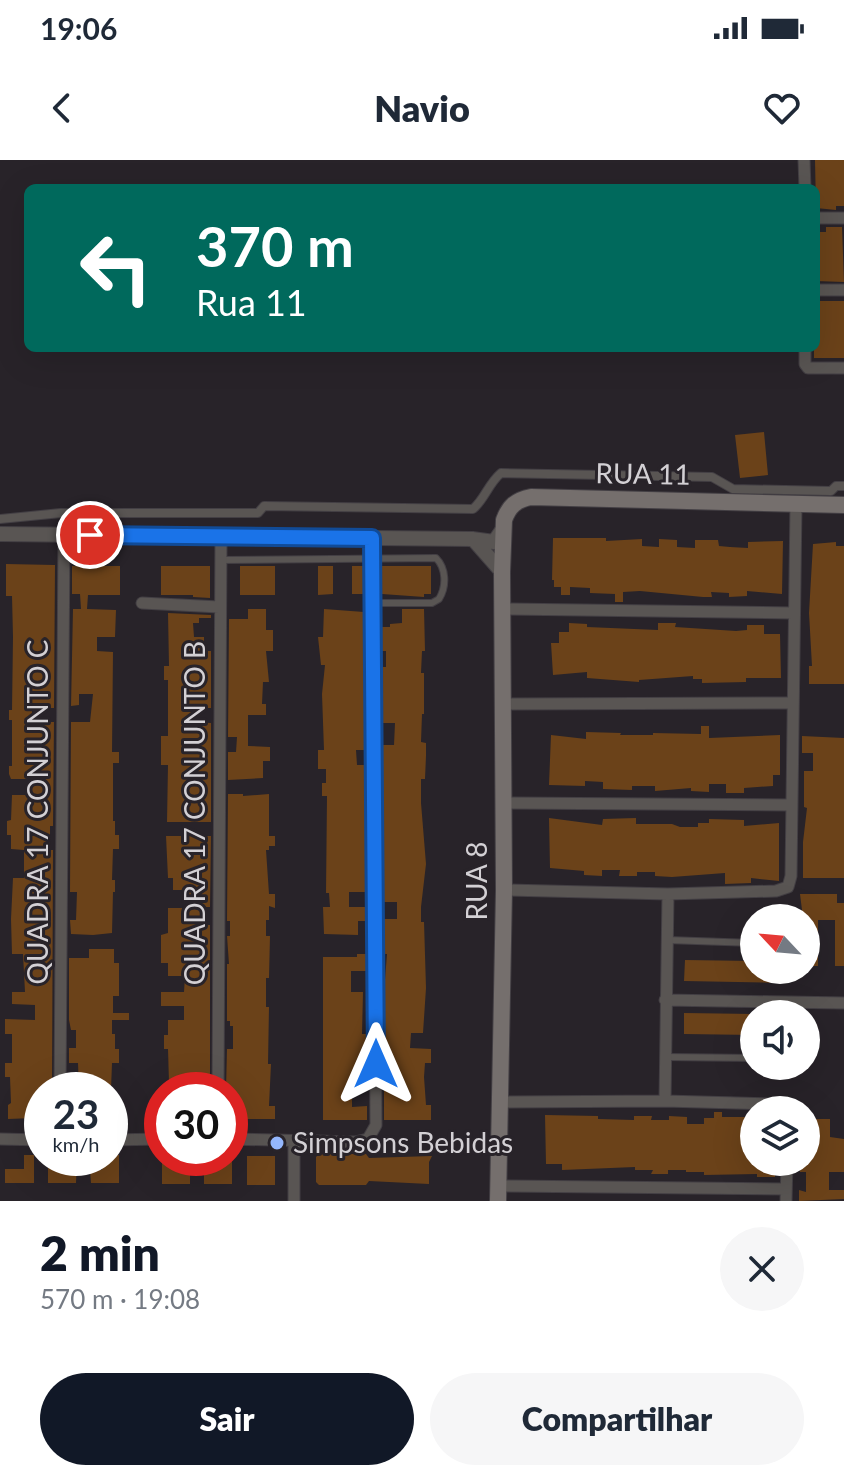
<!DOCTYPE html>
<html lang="pt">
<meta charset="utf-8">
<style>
body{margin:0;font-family:Lato,sans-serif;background:#f6f6f7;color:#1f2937;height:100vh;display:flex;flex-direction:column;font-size:30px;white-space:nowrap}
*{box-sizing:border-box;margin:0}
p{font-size:26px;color:#747a83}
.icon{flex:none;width:44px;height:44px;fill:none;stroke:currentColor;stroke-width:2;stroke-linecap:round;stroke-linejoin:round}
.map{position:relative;height:1041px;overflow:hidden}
.sheet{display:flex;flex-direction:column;background:#fff;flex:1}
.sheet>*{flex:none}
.banner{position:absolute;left:24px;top:24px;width:796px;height:168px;border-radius:12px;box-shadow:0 8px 32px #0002;background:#00695c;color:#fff;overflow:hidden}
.needle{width:52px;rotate:296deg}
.tools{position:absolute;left:740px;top:744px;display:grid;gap:16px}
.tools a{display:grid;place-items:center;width:80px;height:80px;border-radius:50%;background:#fff;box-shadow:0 8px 32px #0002;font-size:40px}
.speed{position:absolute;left:24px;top:912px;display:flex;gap:16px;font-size:40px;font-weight:700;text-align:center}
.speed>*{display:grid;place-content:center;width:104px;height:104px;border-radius:50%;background:#fff;box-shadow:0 8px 32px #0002;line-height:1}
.speed small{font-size:20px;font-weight:400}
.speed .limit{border:12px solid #d22;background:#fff;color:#111}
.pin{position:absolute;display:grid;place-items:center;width:68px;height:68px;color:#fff;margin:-34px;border:4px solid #fff;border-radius:50%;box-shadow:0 2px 8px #0007}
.me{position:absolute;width:88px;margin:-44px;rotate:0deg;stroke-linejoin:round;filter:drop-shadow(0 0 6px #0008)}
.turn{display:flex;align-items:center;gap:28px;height:168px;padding:0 40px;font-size:36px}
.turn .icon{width:104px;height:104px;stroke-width:2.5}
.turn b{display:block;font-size:56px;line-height:68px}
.round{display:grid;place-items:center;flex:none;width:84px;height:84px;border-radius:42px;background:#f6f6f7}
.head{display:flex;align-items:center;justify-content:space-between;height:136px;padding:0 40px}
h1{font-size:48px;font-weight:800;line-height:60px;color:#111827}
.cta{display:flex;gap:16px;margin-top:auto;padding:16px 40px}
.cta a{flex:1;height:92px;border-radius:48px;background:#111827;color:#fff;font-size:32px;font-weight:800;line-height:92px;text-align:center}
.cta a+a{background:#f6f6f7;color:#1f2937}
.status{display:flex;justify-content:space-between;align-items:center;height:56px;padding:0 40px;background:#fff;direction:ltr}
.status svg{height:22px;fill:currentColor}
header{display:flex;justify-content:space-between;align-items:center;height:104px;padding:0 40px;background:#fff;font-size:36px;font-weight:800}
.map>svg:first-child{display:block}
.building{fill:#6b4219}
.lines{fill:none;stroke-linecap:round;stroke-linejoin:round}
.service-casing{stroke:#433f44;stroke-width:8}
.pedestrian-casing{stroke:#433f44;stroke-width:10}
.minor-casing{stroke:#433f44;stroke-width:13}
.tertiary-casing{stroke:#433f44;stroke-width:16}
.secondary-casing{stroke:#433f44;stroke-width:18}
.service{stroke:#595553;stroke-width:6}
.pedestrian{stroke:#595553;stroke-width:8}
.minor{stroke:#595553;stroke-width:11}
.tertiary{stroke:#595553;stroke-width:14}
.secondary{stroke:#756f6d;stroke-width:16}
.route-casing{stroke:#114b97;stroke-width:20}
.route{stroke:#1a73e8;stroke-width:14}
.poi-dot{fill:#94b7fd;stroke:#282329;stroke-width:3}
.labels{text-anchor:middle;stroke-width:6;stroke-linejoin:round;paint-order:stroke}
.street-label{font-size:28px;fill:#d3d0d4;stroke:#282329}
.poi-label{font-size:28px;fill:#d3d0d4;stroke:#282329;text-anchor:start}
</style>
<div class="status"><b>19:06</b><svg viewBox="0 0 49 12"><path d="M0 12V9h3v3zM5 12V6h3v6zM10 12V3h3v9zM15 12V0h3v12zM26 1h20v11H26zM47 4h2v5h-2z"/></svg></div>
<header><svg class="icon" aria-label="back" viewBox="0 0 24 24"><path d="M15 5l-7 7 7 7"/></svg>Navio<svg class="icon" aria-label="heart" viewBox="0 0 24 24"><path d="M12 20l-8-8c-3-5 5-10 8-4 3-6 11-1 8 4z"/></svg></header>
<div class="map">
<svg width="844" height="1041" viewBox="0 0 844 1041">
<rect width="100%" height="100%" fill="#282329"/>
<!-- building -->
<path class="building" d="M815,0H844V46H836V50L816,48Z
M826,67H842L844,122L816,121V72H826Z
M816,141H844V198H814V188H816Z
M764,272L768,315L740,318L735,275Z
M553,378H606V381L642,379V386L659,387V379L677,380V387L695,388V380H718L719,386L730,387L748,388V382L783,381L782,434L747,431V436L729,437V433L711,432L712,437H703L640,431L623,432V442H615V434L590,433V428L570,427V435H561V427H554V420H552Z
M836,382V386H844V524H809V506H812L809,453L813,384Z
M6,404L55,405L54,548H32V562H54L53,666H50V690H53L52,930H42V960L34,958L8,959V945L11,943L10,917H5V903H12V874H5V859L35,860V845L12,844V832H25L23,794H12L11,759L13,718H24V690L11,689V675H7V661L11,660L12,635H32L31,619H11L9,614V606H12V560H9V550H12L13,477L12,436H6Z
M72,406H120V435H88L87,449L116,450L115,477H97V491L113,492L112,592H119V603H113V661H115V675H119V689H113L112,720H115V732H113L112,773L93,775L71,774L70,760H76L77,732H70L71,562H90L93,534H79V545L71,546L73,449H81L80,434H72Z
M161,406H210V438L193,437V435H161Z
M240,406H275V435H240Z
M318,406H333V434L318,435Z
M352,406H364V434H352Z
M382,406H431V434H424V437L382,434Z
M248,449H266V470H273V491H266L269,522H263L262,544H266V555H248V586L270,587V601H263V618L228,620V592H236L237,577H228L229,459H248Z
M324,449L364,452L365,590H356L357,605H365L366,732H349V747H366V761H358V775L324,774L323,747H330L329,733H326L327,636H322V623H326V609H318V590H324L322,534L325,505H321L318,477H323Z
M402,449H424L425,491H422L421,513H424V554H422L421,582L426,583V596L425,619H421V643L426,704L421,747V762H424L426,828L423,873H411L410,888L431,889V903H425L424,917L426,945H431V960H384V832L387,794H383V759H397V742H383L382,585H394L395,563H382V507H386V491H381V469L382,467H390V464L402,463Z
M168,453L211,455V458H199V463H193L194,477H204V491H211V548H191V562L211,563V662H167L168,605H161V576H168V520H164V506H169Z
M569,463L587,464V467L658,470V463H676L675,467L736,471L747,470V465H764V474H780L781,518H746V522L702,523V519H693V516L639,520V522L587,518V512L553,515L551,483H559V472H569Z
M701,566H709V578L780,575V615H773V626L744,628V633H726V624H709V632L691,631V628L655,631V626H632V630L603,629V622L585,621V626L549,625L551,575L586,579V572L621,573L620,575H653V573L701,574Z
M802,576L844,578V718H803V682L807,648L804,647V611H813V593H802Z
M228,634H243V636L269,634V676H275V686H269V690H266L269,734H275V748L269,746V760H266V776H270L269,818H266V847H269L268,904H271L269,946H275V959H230V930H226L227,889H233V866H230V861H227V804H229L227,776H230V761H227Z
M549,658L602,665L603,659L636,658V664H672L680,667H698V663H709V659L744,660V666L779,663V721L751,718V723L725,724V713L672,717L655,716V712H637V716H619L620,710H602V716L584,715V711L550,708Z
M166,676H211L210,747H204V765H210V930H180V923H169L168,889H164V875H168V860H184V846H161V832H184L185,816H168V803H161V775L168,773V748H188V730H173V718H168Z
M800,734H837V743H844V806H835V760H818V806H806V758H803Z
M89,789H114V803H119V836H113V853H129V860H112V874H115V889H119V903H112L111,930H79L78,903H69V888H76V870H71L69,860V798H89Z
M357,794H366V811H351V832H363L362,874H367V928H363V932H352V947L367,946V960H323V797H357Z
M685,800L754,801V810H783V823L684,821Z
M684,853L754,854V875L684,874Z
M714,952H722V957H754V1002H775V1017H757V1014L704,1015V1012H686V1010H668V1014H651L653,1010H635V1007L562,1010V1004H546L545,955L598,956V959L634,960V956H652L651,960H669V956L687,957V964H704V958H714Z
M806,959H830V977L844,979V1012H829V1030H844V1039L799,1041V1030L806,1032V1012H800V1005H806Z
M319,994H366L369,998L432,996L429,1002V1024L369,1021L366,1025H319L316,1022V997Z
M24,995H34V1023H5V1009H24Z
M111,995H119V1023H91L90,1010H102V998H111Z
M247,996H275V1025H247Z
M48,998H77L76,1023H48Z
M162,998H190V1024H162Z
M204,998H232V1024H204Z"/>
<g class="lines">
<defs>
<path id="service" d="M220,400L436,398C446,408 447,426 439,439L432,443H374
M667,780L754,783
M665,897L754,898"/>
<path id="pedestrian" d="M0,359L61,353H258L264,346L473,349C485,339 488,324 501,313L712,317L733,329L831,331L836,326H844"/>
<path id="minor" d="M804,0L805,28
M816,58H844
M816,130H844
M805,188V204L808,208H844
M142,443L219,447
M504,449L793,453
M504,544L793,543
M503,643L791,645
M504,730L668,734L776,731L788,727L791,716L796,344
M665,840L844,843
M60,930L64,375
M218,930L221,376
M665,941L668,734
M502,942L665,941L774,944L787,950
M0,979L42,980
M230,979L355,982L368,979L376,965L372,378
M110,980L162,979
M294,981V1041
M500,1026L786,1029
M786,1041L787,1002"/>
<path id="tertiary" d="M0,374L472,379L494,382L503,369
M473,379L502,412"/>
<path id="secondary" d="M498,1041L504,730L502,412L504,360C509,346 516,340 531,337L844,345"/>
</defs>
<!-- service casing -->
<use href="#service" class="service-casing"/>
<!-- pedestrian casing -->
<use href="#pedestrian" class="pedestrian-casing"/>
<!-- minor casing -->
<use href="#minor" class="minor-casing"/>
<!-- tertiary casing -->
<use href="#tertiary" class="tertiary-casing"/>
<!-- secondary casing -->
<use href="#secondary" class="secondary-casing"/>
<!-- service -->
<use href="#service" class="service"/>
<!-- pedestrian -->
<use href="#pedestrian" class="pedestrian"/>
<!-- minor -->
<use href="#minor" class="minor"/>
<!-- tertiary -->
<use href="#tertiary" class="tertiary"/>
<!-- secondary -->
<use href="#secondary" class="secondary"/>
</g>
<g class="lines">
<defs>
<path id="route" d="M90,375L372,378L376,904"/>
</defs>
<!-- route casing -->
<use href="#route" class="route-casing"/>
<!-- route -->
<use href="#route" class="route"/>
</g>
<!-- markers -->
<circle class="poi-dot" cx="277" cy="983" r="8"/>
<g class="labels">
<!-- street labels -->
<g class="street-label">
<text transform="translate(643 314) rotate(1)" y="10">RUA 11</text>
<text transform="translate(38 652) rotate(-90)" y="10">QUADRA 17 CONJUNTO C</text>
<text transform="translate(195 653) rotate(-90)" y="10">QUADRA 17 CONJUNTO B</text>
<text transform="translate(477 721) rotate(-90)" y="10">RUA 8</text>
</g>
<!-- poi labels -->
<g class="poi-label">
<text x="293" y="993">Simpsons Bebidas</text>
</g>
</g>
</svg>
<div class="tools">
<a><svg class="needle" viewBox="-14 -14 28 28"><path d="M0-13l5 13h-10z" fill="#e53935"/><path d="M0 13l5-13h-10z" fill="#747a83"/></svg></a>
<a><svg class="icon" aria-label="sound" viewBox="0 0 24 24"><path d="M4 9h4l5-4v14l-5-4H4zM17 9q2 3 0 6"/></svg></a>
<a><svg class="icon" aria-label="layers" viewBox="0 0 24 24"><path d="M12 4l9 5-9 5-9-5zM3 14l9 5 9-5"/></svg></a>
</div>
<div class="speed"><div>23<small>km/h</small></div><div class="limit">30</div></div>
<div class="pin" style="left:90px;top:375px;background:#d93025"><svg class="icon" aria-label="arrive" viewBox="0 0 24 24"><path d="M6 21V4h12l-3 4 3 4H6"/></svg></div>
<svg class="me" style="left:376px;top:904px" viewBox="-20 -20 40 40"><path d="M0-17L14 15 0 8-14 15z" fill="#1a73e8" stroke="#fff" stroke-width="4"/></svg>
<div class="banner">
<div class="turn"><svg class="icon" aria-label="left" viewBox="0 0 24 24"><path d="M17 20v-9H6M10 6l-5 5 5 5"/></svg><div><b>370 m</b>Rua 11</div></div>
</div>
</div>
<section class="sheet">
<div class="head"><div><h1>2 min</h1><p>570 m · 19:08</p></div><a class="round"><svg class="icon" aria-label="close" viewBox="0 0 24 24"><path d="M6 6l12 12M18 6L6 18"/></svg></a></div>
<div class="cta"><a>Sair</a><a>Compartilhar</a></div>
</section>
